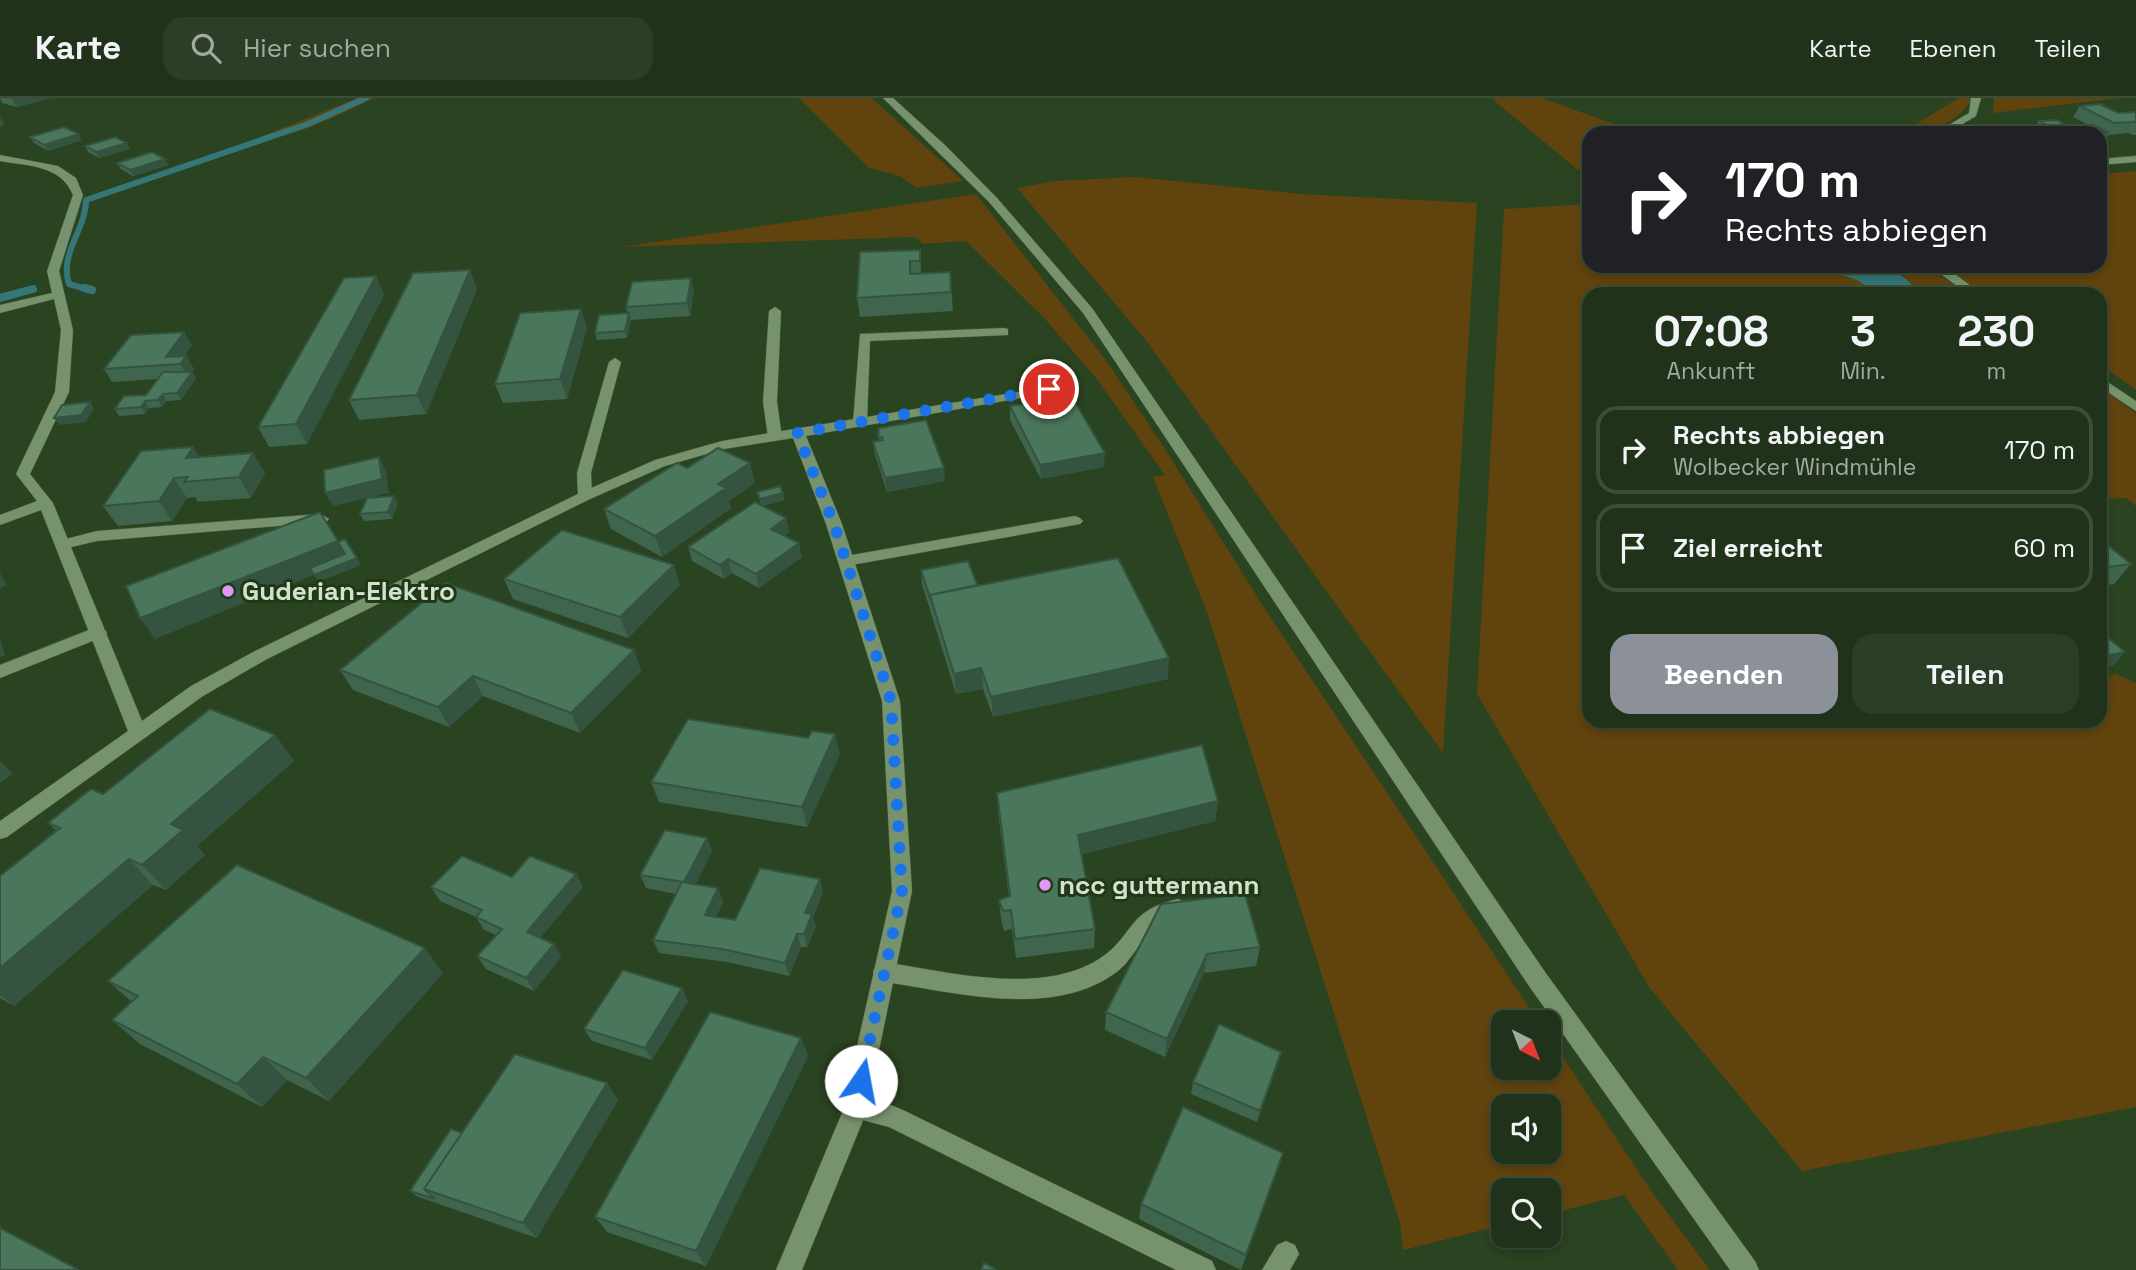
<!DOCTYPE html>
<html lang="de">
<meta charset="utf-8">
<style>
body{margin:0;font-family:"Space Grotesk",sans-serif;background:#2d3e26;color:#f1f3f6;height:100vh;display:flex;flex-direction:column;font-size:26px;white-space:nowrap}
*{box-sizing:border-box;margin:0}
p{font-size:23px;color:#a2aaa2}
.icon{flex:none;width:38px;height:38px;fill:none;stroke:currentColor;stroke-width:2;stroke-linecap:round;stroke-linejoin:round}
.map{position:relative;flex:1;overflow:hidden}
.sheet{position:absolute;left:1582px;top:189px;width:525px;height:441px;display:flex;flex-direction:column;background:#203219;border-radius:21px;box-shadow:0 4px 10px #0003,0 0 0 2px #3d4d38}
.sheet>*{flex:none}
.banner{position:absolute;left:1582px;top:28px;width:525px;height:147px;border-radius:21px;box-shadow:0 4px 10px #0003,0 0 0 2px #3d4d38;background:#202124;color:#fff;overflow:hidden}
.needle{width:46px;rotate:138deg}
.tools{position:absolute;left:1491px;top:912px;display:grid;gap:14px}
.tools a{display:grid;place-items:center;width:70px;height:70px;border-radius:14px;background:#203219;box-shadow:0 4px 10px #0003,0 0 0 2px #3d4d38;font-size:35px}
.pin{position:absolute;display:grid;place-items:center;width:60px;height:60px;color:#fff;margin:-30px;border:4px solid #fff;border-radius:50%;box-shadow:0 2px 7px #0007}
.me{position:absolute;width:77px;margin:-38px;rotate:12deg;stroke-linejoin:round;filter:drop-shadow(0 0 5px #0008)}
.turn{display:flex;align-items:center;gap:24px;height:147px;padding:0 28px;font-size:32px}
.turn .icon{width:91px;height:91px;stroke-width:2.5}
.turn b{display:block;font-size:49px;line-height:60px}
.eta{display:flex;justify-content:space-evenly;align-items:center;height:119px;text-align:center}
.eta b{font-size:42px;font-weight:600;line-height:49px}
.button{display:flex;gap:14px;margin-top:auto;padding:14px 28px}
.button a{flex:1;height:80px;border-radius:21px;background:#8c9099;color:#fff;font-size:28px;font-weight:600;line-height:80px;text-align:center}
.button a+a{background:#2d3e26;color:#f1f3f6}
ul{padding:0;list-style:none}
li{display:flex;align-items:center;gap:21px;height:88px;margin:0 14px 10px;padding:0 14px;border:4px solid #3d4d38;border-radius:21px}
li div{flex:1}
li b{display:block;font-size:26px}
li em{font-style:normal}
header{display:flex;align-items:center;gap:42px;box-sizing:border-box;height:98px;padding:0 35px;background:#203219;border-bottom:2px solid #3d4d38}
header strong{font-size:33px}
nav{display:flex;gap:38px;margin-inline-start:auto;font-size:24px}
.search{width:490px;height:63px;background:#2d3e26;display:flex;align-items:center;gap:18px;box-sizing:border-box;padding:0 24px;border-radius:21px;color:#a2aaa2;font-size:26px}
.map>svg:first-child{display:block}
.green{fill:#61430d;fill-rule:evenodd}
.water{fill:#357678}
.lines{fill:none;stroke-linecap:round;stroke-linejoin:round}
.stream-far1{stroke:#357678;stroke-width:6}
.stream{stroke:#357678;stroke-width:8}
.service-casing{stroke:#475d3f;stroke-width:1}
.minor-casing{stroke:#475d3f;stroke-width:1}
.secondary-casing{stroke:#475d3f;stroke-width:1}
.service{fill:#77936d;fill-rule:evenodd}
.minor{fill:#77936d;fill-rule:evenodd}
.secondary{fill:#77936d;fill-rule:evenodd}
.wall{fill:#40654f}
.shaded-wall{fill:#345340}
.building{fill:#4a765c;stroke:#345340;stroke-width:2}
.route{stroke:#1a73e8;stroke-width:12;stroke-dasharray:0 21.6}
.poi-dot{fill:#dd99f3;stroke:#203816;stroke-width:2.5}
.labels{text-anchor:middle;stroke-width:6;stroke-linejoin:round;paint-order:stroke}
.poi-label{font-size:26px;font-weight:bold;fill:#d3e2ce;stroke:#203816;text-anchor:start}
</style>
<header>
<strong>Karte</strong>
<div class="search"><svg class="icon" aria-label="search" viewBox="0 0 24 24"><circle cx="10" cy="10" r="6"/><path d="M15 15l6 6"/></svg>Hier suchen</div>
<nav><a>Karte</a><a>Ebenen</a><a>Teilen</a></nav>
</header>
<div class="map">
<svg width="2136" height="1172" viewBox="0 0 2136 1172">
<rect width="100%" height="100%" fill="#2a4321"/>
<!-- green -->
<path class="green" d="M357,0H375C350,11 284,46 260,39Z
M799,0H872L963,83L916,90L900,78L869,70Z
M1491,0H1542L1639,35H1589V81Z
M1959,0H1969L1970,4C1956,27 1925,35 1901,35Z
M1994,0H2119L1993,15Z
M2136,73V292L2100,266V196H1984L1944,168H2100V76Z
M1135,79L1301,96L1477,105L1443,655L1145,241L1017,90L1055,83Z
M976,96L1108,265L1165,351L1263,508L1539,924H1503V970H1549V938L1652,1094L1710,1172H1678L1624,1097L1549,1116V1092H1503V1127L1403,1152L1400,1125L1208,517L1153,379L1165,377L1096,280L1045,221L969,146L965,143L923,146L915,139L621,149ZM1503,1008H1549V1054H1503Z
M1589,106V168H1926L1967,196H1589V623H2100V579L2116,576L2136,585V1009L1802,1073L1649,889L1477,596L1504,111Z
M2100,289L2136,315V408L2126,400L2100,401Z"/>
<!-- water -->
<path class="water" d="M1801,168C1835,168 1887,158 1912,187L1910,191C1895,195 1881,193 1866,190C1861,177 1817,173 1801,168Z"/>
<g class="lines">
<!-- stream-far1 -->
<path class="stream-far1" d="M90,192L69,186C59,155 86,132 86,102L308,26L366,0"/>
<!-- stream -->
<path class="stream" d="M84,190L92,192
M0,200L33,191"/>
<defs>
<path id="service" d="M775,209L781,213L777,304L782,339L775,343L768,339L763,304L769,213Z
M1004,230L1008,231V237L870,243L867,324L860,328L853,324L860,236Z
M615,260L621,264L591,375L592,398L585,403L578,398L577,375L609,264Z
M321,416L329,421L326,424L97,443L63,451L55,446L58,443L97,433Z
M1075,418L1080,420L1083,423L1080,426L846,468L838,463L846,458Z
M99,528L107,534L105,538L0,580V567Z
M1178,801L1185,804L1188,810L1185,816C1177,819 1168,820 1160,825C1142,837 1135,859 1118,873C1054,922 956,894 884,884L876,881L873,874L876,867L884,864C948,874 1041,898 1099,861C1135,838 1125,813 1178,801Z
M855,999L879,1002L905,1013L1212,1163L1216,1172H1176L889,1029L847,1018L843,1010L847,1002Z
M1286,1143L1295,1147L1299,1156L1290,1172H1262L1277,1147Z"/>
<path id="minor" d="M1971,0H1981L1976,18L1947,35H1935L1969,15Z
M0,57L58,68L76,80L83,97L59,173L73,232L69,294L30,376L53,405L142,623L191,588L255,553L580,395L655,362L722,343L1054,288L1056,291L1049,295L806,338L842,426L900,603L912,793L866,1015L802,1172H776L842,1015L892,793L882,603L826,426L793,340L724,351L665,368L590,401L267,561L203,598L7,739L0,741V723L128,633L41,412L0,427V417L37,403L16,376L55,294L61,232L54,201L0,215V207L52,195L47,173L73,97C61,67 28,68 0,63Z
M2136,58V64L2100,67V61Z
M1930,168H1944L1982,196H1968Z
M2100,279L2136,303V313L2100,289Z"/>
<path id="secondary" d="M883,0H893L946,48L997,100L1092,210L1545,874L1755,1163L1759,1172H1730L1529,888L1083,215L989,104Z"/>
</defs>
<!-- service casing -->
<use href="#service" class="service-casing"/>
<!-- minor casing -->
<use href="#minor" class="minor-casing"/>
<!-- secondary casing -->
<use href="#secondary" class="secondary-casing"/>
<!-- service -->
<use href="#service" class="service"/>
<!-- minor -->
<use href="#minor" class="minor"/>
<!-- secondary -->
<use href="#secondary" class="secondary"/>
</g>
<!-- wall -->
<path class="wall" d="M0,0H51L17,9L2,5Z
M2080,8L2118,15L2136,14V37H2133L2128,35L2108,37L2106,41H2104L2106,43L2100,52V35H1978H1981L1983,31L2014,34L2034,32L2039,23L2074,31L2076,29L2090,28L2073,19Z
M30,39L82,42L48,53L34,45Z
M85,48L130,51L99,60L88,54Z
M117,65L168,67L133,78L121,71Z
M920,152L921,175L950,174L953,213L860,219L857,200Z
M376,178L384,197L307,346L269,349L258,329Z
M477,191L426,316L359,322L349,302Z
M694,193L690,218L631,222L627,240L597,242L595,235L628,215L626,209Z
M581,211L587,230L567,301L503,305L495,286Z
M192,247L184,258H186L194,271L192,274L196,280L181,302L167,303L162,309L149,310L145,316L119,318L115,311L146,297L158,281L112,284L104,271Z
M1010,308L1104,369L1041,381L1010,322Z
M879,330L945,383L887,394L875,357L873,344L879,343Z
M253,355L265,375L251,400L198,404L195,399L187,400L172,423L118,428L103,408L199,359Z
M687,370L755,385L729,403L731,410L662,459L611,431L604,411Z
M757,394L785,402L762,408L789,434L784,438L802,459L759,490L732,475L724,481L692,463L688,449L761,407Z
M398,405L392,421L364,423L360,416Z
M2100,441L2131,466L2114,486L2100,488Z
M921,472L977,487L1168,581L993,619L983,591L956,596L922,486Z
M504,481L680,487L628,540L513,501Z
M634,552L641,573L580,635L483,598L449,629L353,592L340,572Z
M275,637L294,663L197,748L205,757L166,792L153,787L14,908L0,900V778L57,733L48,725L103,696Z
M808,640L840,656L807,729L659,704L651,684Z
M997,695L1218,703L1215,723L1082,756L1095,831L1094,850L1016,860L1012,831L1004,833L1001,821L999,802L1009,799L998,715Z
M707,740L712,753L695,787L718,790L723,804L716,819L735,822L823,794L813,819L816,829L807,849H801L789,878L727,864L659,855L653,842L676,796L646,790L640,777Z
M576,776L583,789L540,840L554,846L561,859L534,893L486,871L477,858L496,837L484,832L476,819L440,803L431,789L512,779Z
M1161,806L1260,849L1256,868L1204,875L1165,959L1105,932L1106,914Z
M443,875L329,1003L287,982L262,1009L140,946L112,922L132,904L108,883Z
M688,903L652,962L592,943L584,931Z
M801,940L808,958L706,1168L607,1134L595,1119Z
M1278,966L1257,1024L1191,996L1193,984Z
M618,1002L537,1140L416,1098L410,1093L462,1035Z
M1283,1055L1241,1172L1139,1121L1141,1106Z"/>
<!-- shaded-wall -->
<path class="shaded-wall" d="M11,0H51L17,9Z
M0,19L5,27L0,29Z
M79,36L82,42L48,53L44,47Z
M127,45L130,51L99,60L96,54Z
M165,61L168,67L133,78L130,72Z
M470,172L477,191L426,316L417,297Z
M376,178L384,197L307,346L296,326Z
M691,180L694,193L690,218L687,205Z
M581,211L587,230L567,301L560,281Z
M629,215L631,222L627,240L625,233Z
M184,234L192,247L178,266L166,259Z
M186,258L194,271L188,279L180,266Z
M192,274L196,280L181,302L177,295Z
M163,296L167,303L162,309L158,302Z
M145,303L149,310L145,316L141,309Z
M90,304L94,311L86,324L59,327L54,320Z
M193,349L206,369L186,360Z
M253,355L265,375L251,400L239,379Z
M1105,355L1104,369L1041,381L1040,367Z
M379,359L386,373L389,395L333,408L325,395Z
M750,365L755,385L729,403L731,410L662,459L655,438L718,386Z
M944,370L945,383L887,394L885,380Z
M174,380L187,400L172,423L159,403Z
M783,395L785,402L762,408L760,401Z
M394,398L398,405L392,421L388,414Z
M786,420L789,434L774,445L771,431Z
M338,443L349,463L357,460L361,467L318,484L314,477L155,541L140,520Z
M799,445L802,459L759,490L756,476Z
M728,461L732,475L724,481L720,467Z
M674,467L680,487L628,540L620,519Z
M0,475L7,487L0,490Z
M0,540L5,557L0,559Z
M634,552L641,573L580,635L571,615Z
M2125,554L2113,568L2100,570V559Z
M1169,560L1168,581L993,619L991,599Z
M981,570L983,591L956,596L954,576Z
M473,578L483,598L449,629L438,609Z
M835,636L840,656L807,729L802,709Z
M275,637L294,663L197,748L205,757L166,792L142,767L171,726Z
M0,663L13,676L0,685Z
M1218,703L1215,723L1078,757V737Z
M707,740L712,753L689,798L684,784Z
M129,761L153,787L14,908L0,897V870Z
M576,776L583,789L534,847L527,834Z
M820,781L823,794L813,819L816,829L807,849L804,836L805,815Z
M718,790L723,804L711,830L705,817Z
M797,836L801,849L789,878L785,865Z
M554,846L561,859L534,893L526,880Z
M425,850L443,875L329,1003L306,980Z
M1207,856L1204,875L1165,959L1167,941Z
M682,890L688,903L652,962L645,950Z
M801,940L808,958L706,1168L696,1153Z
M1281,954L1278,966L1257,1024L1260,1013Z
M263,959L287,982L262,1009L237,986Z
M607,985L618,1002L537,1140L523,1125Z
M1283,1055L1278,1071L1241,1172L1246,1157Z"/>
<!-- building -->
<path class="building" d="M2100,6L2118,15L2136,14V24L2114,25L2080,8Z
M2057,22L2082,35H2062L2039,23Z
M2093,27L2109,35H2088L2076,29Z
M64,29L79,36L44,47L30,39Z
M2001,30L2014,34L2049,31L2056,35H1978L1989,34L1983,31Z
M115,39L127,45L96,54L85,48Z
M152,54L165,61L130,72L117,65Z
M920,152V163H910V176L950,174L951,194L857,200L860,154Z
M470,172L417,297L349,302L413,175Z
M376,178L296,326L258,329L344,180Z
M691,180L687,205L626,209L632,184Z
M581,211L560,281L495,286L520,215Z
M629,215L625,233L595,235L599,217Z
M184,234L166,259L186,258L180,266L104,271L131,237Z
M163,274H192L177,295L163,296L158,302L145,303L141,309L115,311L124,298L146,297Z
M1071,297L1105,355L1040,367L1010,308Z
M90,304L81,317L54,320L62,307Z
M926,322L944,370L885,380L873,344L883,342L882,339L878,340L879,330Z
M193,349L186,360L253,355L239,379L184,384L188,379L174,380L159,403L103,408L141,353Z
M718,350L750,365L718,386L726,390L655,438L604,411L677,365L687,370Z
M379,359L382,381L325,395L324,372Z
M780,388L783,395L760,401L757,394Z
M394,398L388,414L360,416L367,400Z
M755,404L786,420L771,431L799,445L756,476L728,461L720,467L688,449Z
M320,414L338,443L140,520L126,488Z
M562,432L674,467L620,519L504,481Z
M345,441L357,460L314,477L310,470L345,456L338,444Z
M2100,441L2131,466L2100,470Z
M1118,460L1169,560L991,599L981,570L954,576L930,497Z
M968,463L977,487L930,497L931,503L921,472Z
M446,485L634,552L571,615L473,578L438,609L340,572Z
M2100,533L2125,554L2100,559Z
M210,611L275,637L171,726L183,732L142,767L129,761L0,870V778L60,730L48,725L91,691L103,696Z
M688,621L808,640L812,633L835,636L802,709L651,684Z
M1202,647L1218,703L1078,737L1095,831L1015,841L1011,812L1003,813L999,802L1010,798L997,695Z
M665,732L707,740L684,784L640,777Z
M462,758L512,779L530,758L576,776L527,834L554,846L526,880L477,858L502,831L476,819L482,812L431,789Z
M237,767L425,850L306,980L263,959L237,986L112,922L138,898L108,883Z
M760,770L820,781L805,815L812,816L804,836H797L785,865L722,851L653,842L682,784L718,790L705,817L735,822Z
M1245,796L1260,849L1207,856L1167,941L1106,914L1161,806Z
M623,872L682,890L645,950L584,931Z
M710,914L801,940L696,1153L595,1119Z
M1219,926L1281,954L1260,1013L1193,984Z
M515,956L607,985L523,1125L424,1091Z
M1183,1009L1283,1055L1246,1157L1141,1106Z
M451,1031L462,1035L424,1091L435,1101L410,1093Z
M0,1130L79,1172H0Z
M984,1165L997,1172H981Z"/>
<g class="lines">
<!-- route -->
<path class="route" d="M861,983L902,793L891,603L834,426L797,335L1049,291"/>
</g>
<!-- markers -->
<g class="poi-dot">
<circle cx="228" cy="493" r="7"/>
<circle cx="1045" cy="787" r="7"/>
</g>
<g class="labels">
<!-- poi labels -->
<g class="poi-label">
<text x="242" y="502">Guderian-Elektro</text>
<text x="1059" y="796">ncc guttermann</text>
</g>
</g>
</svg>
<div class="tools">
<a><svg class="needle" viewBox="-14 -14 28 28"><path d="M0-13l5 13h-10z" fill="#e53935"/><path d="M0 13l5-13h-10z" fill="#a2aaa2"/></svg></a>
<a><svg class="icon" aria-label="sound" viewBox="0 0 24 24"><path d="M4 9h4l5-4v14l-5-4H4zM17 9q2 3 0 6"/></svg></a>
<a><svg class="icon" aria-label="search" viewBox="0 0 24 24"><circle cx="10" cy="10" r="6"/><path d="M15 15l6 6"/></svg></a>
</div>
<div class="pin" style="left:1049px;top:291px;background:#d93025"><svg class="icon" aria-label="arrive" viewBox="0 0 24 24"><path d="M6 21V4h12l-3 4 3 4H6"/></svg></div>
<svg class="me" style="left:861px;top:983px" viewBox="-20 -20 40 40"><circle r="19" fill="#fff"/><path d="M0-13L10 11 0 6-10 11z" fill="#1a73e8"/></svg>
<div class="banner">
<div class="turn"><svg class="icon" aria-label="right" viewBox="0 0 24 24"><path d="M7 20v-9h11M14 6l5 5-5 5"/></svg><div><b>170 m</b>Rechts abbiegen</div></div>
</div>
<section class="sheet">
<div class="eta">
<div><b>07:08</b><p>Ankunft</p></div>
<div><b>3</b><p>Min.</p></div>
<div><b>230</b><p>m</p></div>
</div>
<ul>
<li><svg class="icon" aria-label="right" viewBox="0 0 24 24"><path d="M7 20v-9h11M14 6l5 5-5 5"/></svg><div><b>Rechts abbiegen</b><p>Wolbecker Windmühle</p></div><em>170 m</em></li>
<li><svg class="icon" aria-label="arrive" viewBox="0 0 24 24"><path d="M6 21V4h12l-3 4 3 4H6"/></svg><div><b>Ziel erreicht</b></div><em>60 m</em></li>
</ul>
<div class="button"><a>Beenden</a><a>Teilen</a></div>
</section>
</div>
